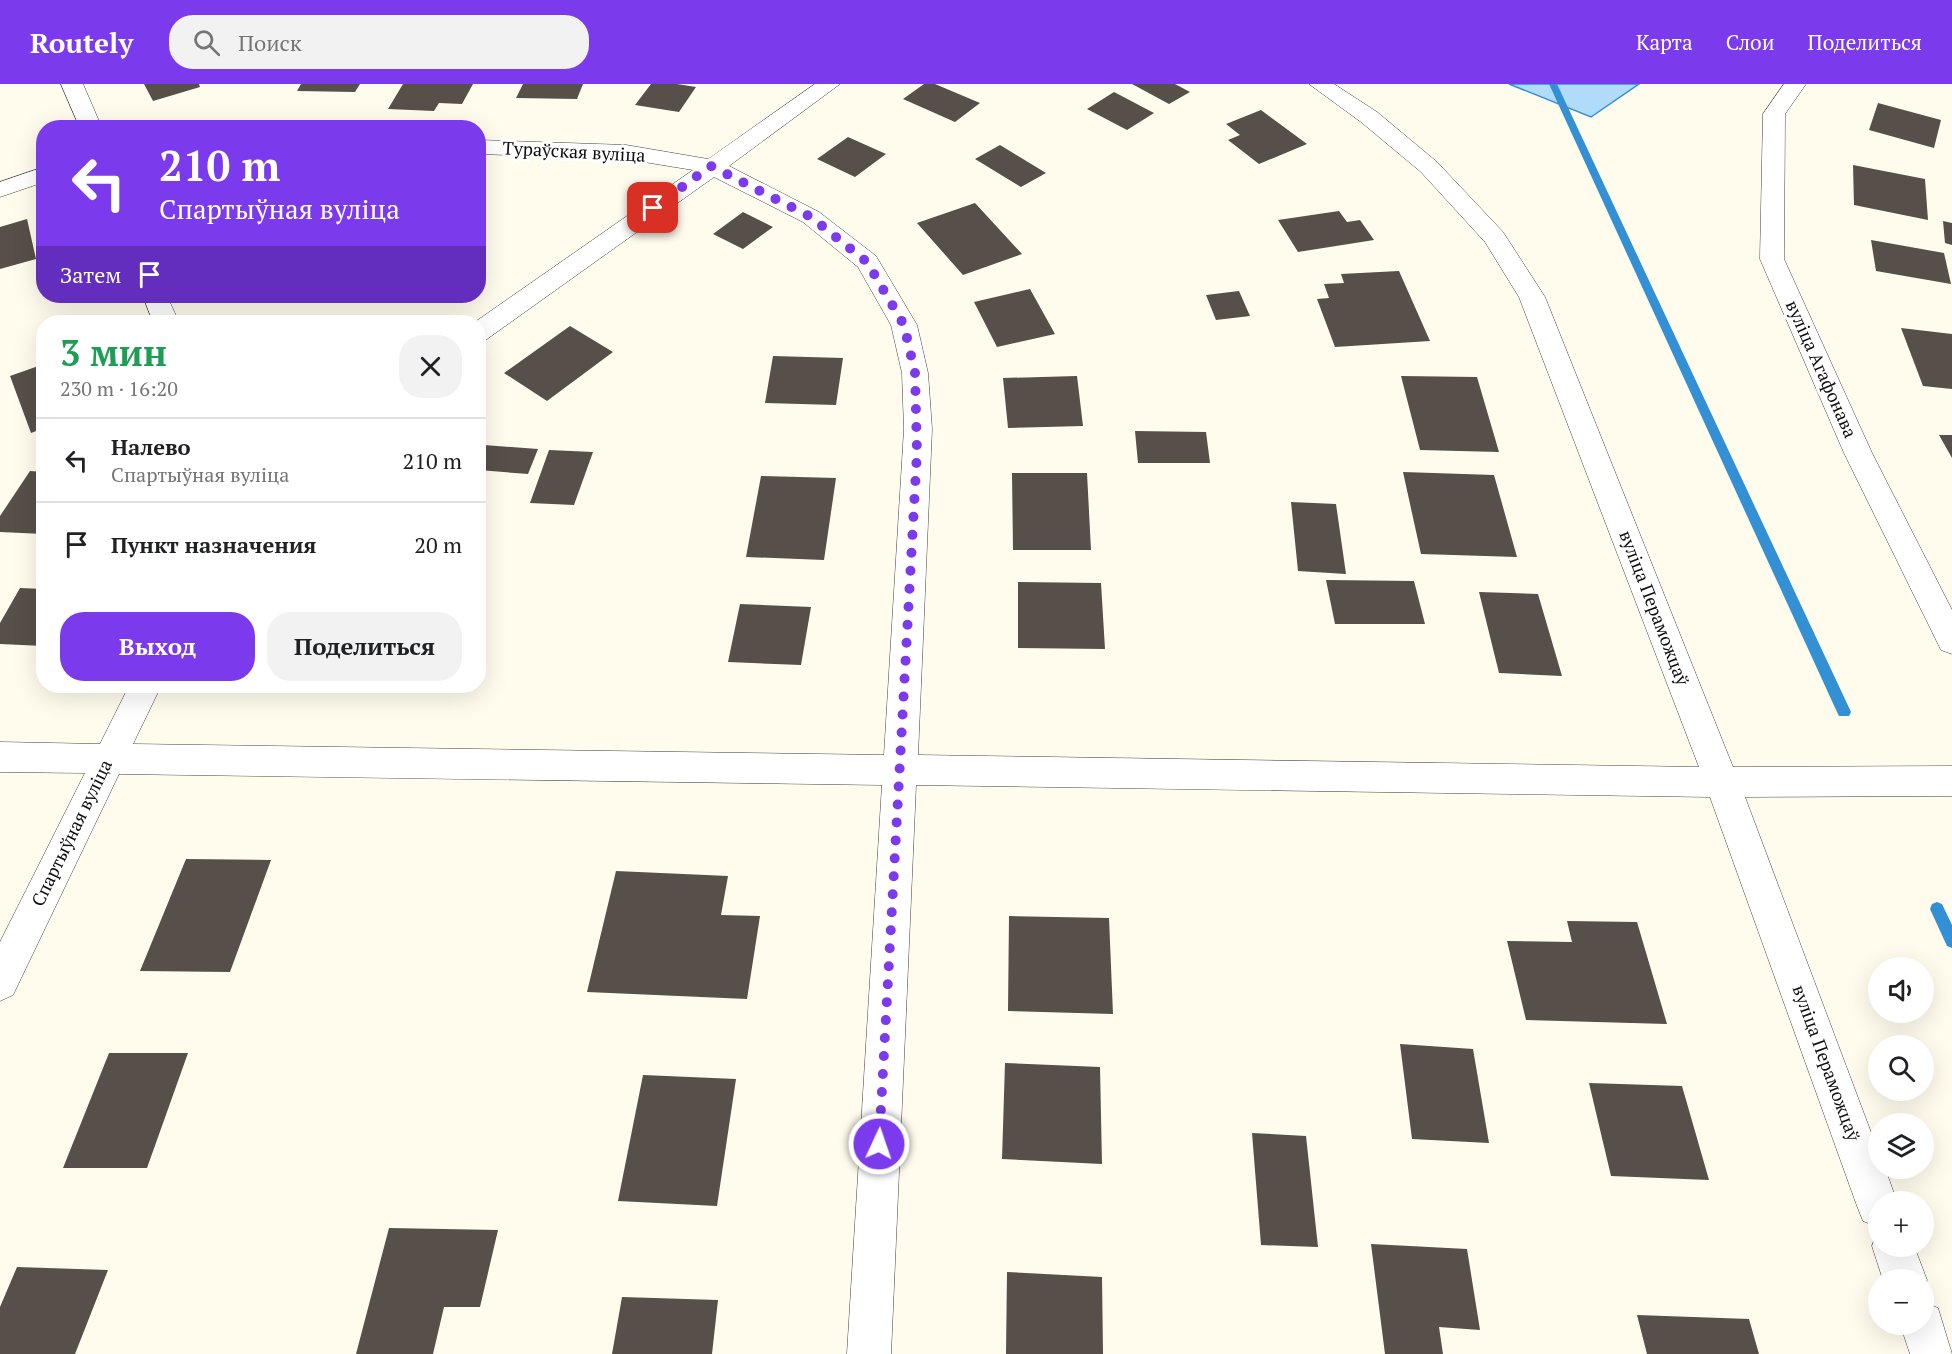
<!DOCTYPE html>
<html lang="ru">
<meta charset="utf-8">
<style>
body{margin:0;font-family:"PT Serif",serif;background:#f2f2f2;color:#202124;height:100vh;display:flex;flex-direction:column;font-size:22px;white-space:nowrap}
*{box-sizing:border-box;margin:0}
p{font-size:20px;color:#757577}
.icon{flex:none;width:33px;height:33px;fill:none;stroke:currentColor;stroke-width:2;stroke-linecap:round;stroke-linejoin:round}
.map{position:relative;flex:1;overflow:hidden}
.details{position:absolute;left:36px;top:231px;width:450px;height:378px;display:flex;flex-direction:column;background:#fff;border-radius:24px;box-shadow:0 6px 24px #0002}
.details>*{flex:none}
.guide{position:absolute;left:36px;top:36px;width:450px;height:183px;border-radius:24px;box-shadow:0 6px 24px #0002;background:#7c3aed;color:#fff;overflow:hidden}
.fabs{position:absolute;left:1868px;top:873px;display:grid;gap:12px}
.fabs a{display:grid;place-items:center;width:66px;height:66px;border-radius:50%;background:#fff;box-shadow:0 6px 24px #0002;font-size:30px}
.pin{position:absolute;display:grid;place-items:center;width:51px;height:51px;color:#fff;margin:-26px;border-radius:12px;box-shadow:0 3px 9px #0006}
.me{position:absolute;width:66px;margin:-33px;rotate:3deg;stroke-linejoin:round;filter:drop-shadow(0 0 4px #0008)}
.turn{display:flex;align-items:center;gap:21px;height:126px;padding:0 24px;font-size:27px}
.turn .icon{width:78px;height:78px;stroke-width:2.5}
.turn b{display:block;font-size:42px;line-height:51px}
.then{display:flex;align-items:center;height:57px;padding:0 24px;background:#0003;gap:12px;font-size:22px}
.round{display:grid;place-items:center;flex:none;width:63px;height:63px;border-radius:24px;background:#f2f2f2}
.summary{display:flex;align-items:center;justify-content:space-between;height:102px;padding:0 24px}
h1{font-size:36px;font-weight:700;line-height:45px;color:#1e9e55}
.button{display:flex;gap:12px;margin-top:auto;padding:12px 24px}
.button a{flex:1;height:69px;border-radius:24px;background:#7c3aed;color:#fff;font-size:24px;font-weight:700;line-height:69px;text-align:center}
.button a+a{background:#f2f2f2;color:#202124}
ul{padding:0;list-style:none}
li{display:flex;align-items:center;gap:18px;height:84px;padding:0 24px;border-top:2px solid #e0e0e0}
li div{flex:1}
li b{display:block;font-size:22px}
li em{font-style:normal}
header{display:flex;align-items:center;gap:36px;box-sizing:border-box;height:84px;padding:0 30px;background:#7c3aed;color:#fff}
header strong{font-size:28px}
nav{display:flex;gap:33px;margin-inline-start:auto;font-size:21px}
.search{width:420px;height:54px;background:#f2f2f2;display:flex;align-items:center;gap:15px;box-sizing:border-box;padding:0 21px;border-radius:24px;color:#757577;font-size:22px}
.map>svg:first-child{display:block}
.water{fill:#b0dcf9;stroke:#3390d4;stroke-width:1.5}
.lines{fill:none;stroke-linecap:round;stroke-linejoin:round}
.stream{fill:#3390d4;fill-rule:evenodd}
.building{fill:#574f49}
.street-casing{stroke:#414141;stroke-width:1}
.street{fill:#fff;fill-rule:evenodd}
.route{stroke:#7c3aed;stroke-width:10;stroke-dasharray:0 18}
.labels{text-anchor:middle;stroke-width:6;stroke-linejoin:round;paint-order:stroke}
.street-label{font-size:18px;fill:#0e0e0e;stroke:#fff}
</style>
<header>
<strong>Routely</strong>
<div class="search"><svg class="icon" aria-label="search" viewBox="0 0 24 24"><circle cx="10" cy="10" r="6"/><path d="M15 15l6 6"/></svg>Поиск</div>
<nav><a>Карта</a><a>Слои</a><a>Поделиться</a></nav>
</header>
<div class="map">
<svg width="1952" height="1270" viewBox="0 0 1952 1270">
<rect width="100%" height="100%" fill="#fffcee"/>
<!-- water -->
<path class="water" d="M1509,0H1639L1591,33Z"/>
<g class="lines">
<!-- stream -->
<path class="stream" d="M1549,0H1557L1851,628L1849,632H1839L1837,628Z
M1937,818L1942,820L1952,841V864L1947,862L1930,825L1932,820Z"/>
</g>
<!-- building -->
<path class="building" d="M144,0H199L200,3L153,17Z
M301,0H360L355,8L297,7Z
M403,0H473L462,20L439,19L434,27L388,25Z
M523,0H583L577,15L516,14Z
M651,0H677L696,3L679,28L635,21Z
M924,0H935L980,19L955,38L903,15Z
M1132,0H1175L1190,8L1169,20Z
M1114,8L1154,29L1127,46L1087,25Z
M1878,19L1941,36L1934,64L1869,46Z
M1261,26L1307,60L1259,80L1228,56L1240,51L1226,40Z
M848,53L886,70L855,93L817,75Z
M1000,61L1046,89L1021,103L975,75Z
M1853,81L1925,95L1928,136L1854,121Z
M975,119L1022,170L963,191L917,139Z
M1339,127L1347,138L1360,136L1374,156L1298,168L1278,136Z
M743,128L773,143L743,165L713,150Z
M27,135L36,175L0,185V143Z
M1943,137L1952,139V161L1945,159Z
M1871,156L1944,169L1951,200L1876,187Z
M1399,187L1430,257L1335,263L1317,215L1329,214L1324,200L1344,199L1341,190Z
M1030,205L1055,250L997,263L974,218Z
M1239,207L1250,232L1216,236L1206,211Z
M570,242L613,268L547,317L504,289Z
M1901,244L1952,250V305L1923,302Z
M773,272L843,274L836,321L765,319Z
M44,280V344L31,349L10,292Z
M1077,292L1083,342L1008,344L1003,294Z
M1401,292L1477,293L1499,368L1420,366Z
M1135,347L1206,348L1210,379H1138Z
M1939,351H1952V374Z
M484,361L538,365L528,390L478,386V373Z
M549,366L593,368L574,421L530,419Z
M30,387L44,388V450L0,448V432Z
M1403,388L1494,391L1517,473L1421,470Z
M1012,389H1087L1091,466H1013Z
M761,392L836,394L824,476L746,473Z
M1291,418L1336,420L1346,490L1298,487Z
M1326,496L1414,497L1425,540H1335Z
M1018,498L1101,499L1105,565L1018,564Z
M20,504L44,505V562L0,560V539Z
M1479,508L1538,510L1562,592L1499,589Z
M740,520L811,523L801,581L728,578Z
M186,775L271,776L230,888L140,887Z
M616,787L728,792L721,831L760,832L747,915L587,908Z
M1009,832L1109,834L1113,930L1008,927Z
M1567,837L1637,838L1667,940L1526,936L1507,857L1572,858Z
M1400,960L1473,965L1489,1059L1412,1055Z
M109,969H188L147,1084H63Z
M1005,979L1100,983L1102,1080L1002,1075Z
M643,991L736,995L717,1122L618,1117Z
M1589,999L1682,1002L1709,1096L1611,1092Z
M1252,1049L1306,1052L1318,1163L1261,1161Z
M389,1144L498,1146L480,1223H444L433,1270H356Z
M1371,1160L1467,1165L1480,1246L1439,1243L1443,1270H1385Z
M17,1183L108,1186L75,1270H0V1223Z
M1007,1188L1102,1193L1103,1270H1006Z
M622,1213L718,1216L712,1270H612Z
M1637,1231L1749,1235L1759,1270H1647Z"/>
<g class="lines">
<defs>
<path id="street" d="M61,0H83L102,44H80Z
M815,0H840L729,82L819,128L876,172L917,241L928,289L932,345L918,671L1699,683L1519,213L1485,158L1421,88L1361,38L1309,0H1334L1377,28L1437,78L1503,148L1545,213L1733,683L1952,682V712L1745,713L1878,1067V1084H1885L1897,1118H1878V1143L1863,1137L1857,1122L1710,713L916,701L891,1270H847L882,701L119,690L13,911L0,917V858L85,689L0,688V658L100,660L129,602H161L133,660L884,671L904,345L902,289L891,241L858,183L803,138L714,93L487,255L478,258V238H475L693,86L626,75L478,70V56L626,61L708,75Z
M1784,0H1806L1785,30L1784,175L1872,369L1952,526V570L1941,566L1844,369L1760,175L1763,30Z
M44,83V98L0,113V98Z
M143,212H167L179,238H153Z
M1878,1147V1162H1914L1927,1196L1923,1205V1196H1883L1872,1162Z
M1923,1218L1938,1224L1952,1270H1910L1900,1240H1923Z"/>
</defs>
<!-- street casing -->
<use href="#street" class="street-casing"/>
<!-- street -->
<use href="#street" class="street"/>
</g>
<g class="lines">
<!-- route -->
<path class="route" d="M653,124L711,82L811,133L867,178L904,241L915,289L917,368L879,1060"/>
</g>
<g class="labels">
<!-- street labels -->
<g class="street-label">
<text transform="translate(574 68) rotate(3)" y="6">Тураўская вуліца</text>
<text transform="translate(1821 285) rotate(66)" y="6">вуліца Агафонава</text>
<text transform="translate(1654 524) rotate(69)" y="6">вуліца Пераможцаў</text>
<text transform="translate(72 749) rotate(-64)" y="6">Спартыўная вуліца</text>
<text transform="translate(1826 979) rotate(70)" y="6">вуліца Пераможцаў</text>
</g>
</g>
</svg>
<div class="fabs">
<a><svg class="icon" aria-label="sound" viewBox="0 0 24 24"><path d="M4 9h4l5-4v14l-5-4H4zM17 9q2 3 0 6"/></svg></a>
<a><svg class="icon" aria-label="search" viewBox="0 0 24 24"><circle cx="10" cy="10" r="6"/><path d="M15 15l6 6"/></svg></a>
<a><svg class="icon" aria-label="layers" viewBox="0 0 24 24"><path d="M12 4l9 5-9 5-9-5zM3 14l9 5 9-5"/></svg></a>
<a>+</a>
<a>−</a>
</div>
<div class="pin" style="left:653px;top:124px;background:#d93025"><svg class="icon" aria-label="arrive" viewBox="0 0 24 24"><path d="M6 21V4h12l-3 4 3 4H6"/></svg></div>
<svg class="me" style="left:879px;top:1060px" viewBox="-20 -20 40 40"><circle r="17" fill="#7c3aed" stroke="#fff" stroke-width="3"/><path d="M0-11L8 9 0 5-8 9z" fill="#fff"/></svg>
<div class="guide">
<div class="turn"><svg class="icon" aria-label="left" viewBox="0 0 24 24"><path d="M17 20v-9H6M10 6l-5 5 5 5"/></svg><div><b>210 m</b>Спартыўная вуліца</div></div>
<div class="then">Затем<svg class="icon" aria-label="arrive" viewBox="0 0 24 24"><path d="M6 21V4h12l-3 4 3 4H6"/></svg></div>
</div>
<section class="details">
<div class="summary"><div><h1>3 мин</h1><p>230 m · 16:20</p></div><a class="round"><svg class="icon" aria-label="close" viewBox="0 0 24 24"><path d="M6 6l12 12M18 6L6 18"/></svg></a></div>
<ul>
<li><svg class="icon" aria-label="left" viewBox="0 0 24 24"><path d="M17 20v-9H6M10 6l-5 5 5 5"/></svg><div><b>Налево</b><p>Спартыўная вуліца</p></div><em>210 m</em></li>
<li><svg class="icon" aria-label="arrive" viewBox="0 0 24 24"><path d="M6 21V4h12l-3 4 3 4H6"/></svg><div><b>Пункт назначения</b></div><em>20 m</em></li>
</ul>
<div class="button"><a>Выход</a><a>Поделиться</a></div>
</section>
</div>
